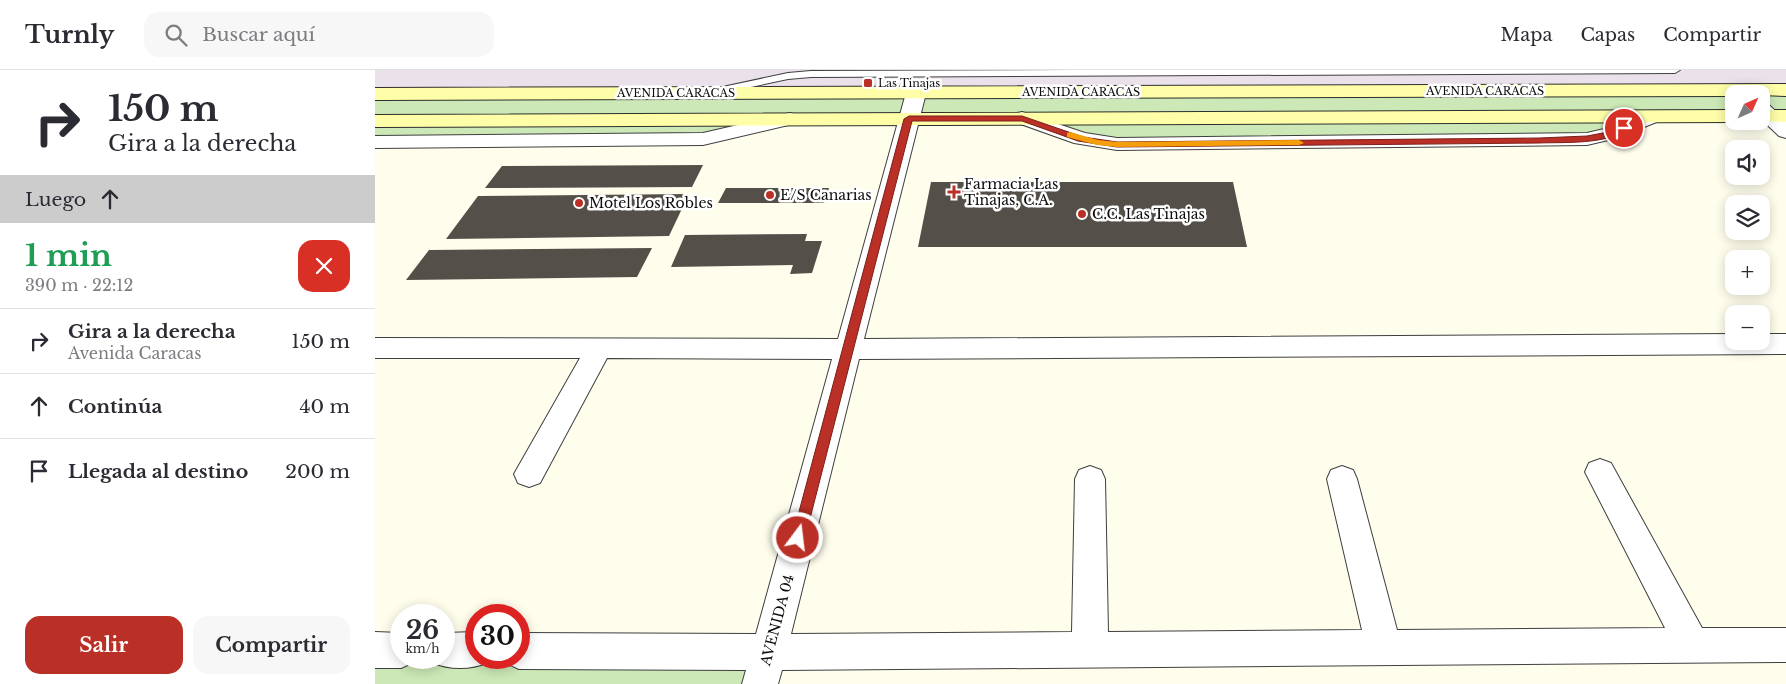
<!DOCTYPE html>
<html lang="es">
<meta charset="utf-8">
<style>
body{margin:0;font-family:"Libre Baskerville",serif;background:#f7f7f7;color:#2b2b33;height:100vh;display:flex;flex-direction:column;font-size:19px;white-space:nowrap}
*{box-sizing:border-box;margin:0}
p{font-size:16px;color:#7c7c81}
.icon{flex:none;width:28px;height:28px;fill:none;stroke:currentColor;stroke-width:2;stroke-linecap:round;stroke-linejoin:round}
.map{position:relative;flex:1;overflow:hidden}
.sheet{display:flex;flex-direction:column;background:#fff;width:375px}
.sheet>*{flex:none}
.banner{background:#fff;color:#2b2b33;overflow:hidden}
.needle{width:32px;rotate:45deg}
.fabs{position:absolute;left:1350px;top:15px;display:grid;gap:10px}
.fabs a{display:grid;place-items:center;width:45px;height:45px;border-radius:10px;background:#fff;box-shadow:0 2px 12px #0003;font-size:25px}
.speed{position:absolute;left:15px;top:534px;display:flex;gap:10px;font-size:25px;font-weight:700;text-align:center}
.speed>*{display:grid;place-content:center;width:65px;height:65px;border-radius:50%;background:#fff;box-shadow:0 2px 12px #0003;line-height:1}
.speed small{font-size:12px;font-weight:400}
.speed .limit{border:8px solid #d22;background:#fff;color:#111}
.pin{position:absolute;display:grid;place-items:center;width:42px;height:42px;color:#fff;margin:-21px;border:2px solid #fff;border-radius:50%;box-shadow:0 1px 5px #0007}
.me{position:absolute;width:55px;margin:-28px;rotate:15deg;stroke-linejoin:round;filter:drop-shadow(0 0 4px #0008)}
.turn{display:flex;align-items:center;gap:18px;height:105px;padding:0 25px;font-size:22px}
.turn .icon{width:65px;height:65px;stroke-width:2.5}
.turn b{display:block;font-size:35px;line-height:42px}
.then{display:flex;align-items:center;height:48px;padding:0 25px;background:#0003;gap:10px;font-size:19px}
.round{display:grid;place-items:center;flex:none;width:52px;height:52px;border-radius:15px;background:#f7f7f7}
.overview{display:flex;align-items:center;justify-content:space-between;height:85px;padding:0 25px}
h1{font-size:30px;font-weight:700;line-height:38px;color:#1e9e55}
.button{display:flex;gap:10px;margin-top:auto;padding:10px 25px}
.button a{flex:1;height:58px;border-radius:15px;background:#bb3026;color:#fff;font-size:20px;font-weight:700;line-height:58px;text-align:center}
.button a+a{background:#f7f7f7;color:#2b2b33}
ul{padding:0;list-style:none}
li{display:flex;align-items:center;gap:15px;height:65px;padding:0 25px;border-top:1px solid #e1e1e2}
li div{flex:1}
li b{display:block;font-size:19px}
li em{font-style:normal}
header{display:flex;align-items:center;gap:30px;box-sizing:border-box;height:70px;padding:0 25px;background:#fff;border-bottom:1px solid #e1e1e2}
header strong{font-size:24px}
nav{display:flex;gap:28px;margin-inline-start:auto;font-size:18px}
.search{width:350px;height:45px;background:#f7f7f7;display:flex;align-items:center;gap:12px;box-sizing:border-box;padding:0 18px;border-radius:15px;color:#7c7c81;font-size:19px}
main{display:flex;flex:1;min-height:0}
.map>svg:first-child{display:block}
.industrial{fill:#ebe1eb}
.green{fill:#cbe8b6}
.building{fill:#554f49}
.lines{fill:none;stroke-linecap:round;stroke-linejoin:round}
.lane-casing{stroke:#3f3f3f;stroke-width:2}
.street-casing{stroke:#3f3f3f;stroke-width:2}
.secondary-casing{stroke:#2e2e2e;stroke-width:2}
.lane{fill:#fff;fill-rule:evenodd}
.street{fill:#fff;fill-rule:evenodd}
.secondary{fill:#fefea8;fill-rule:evenodd}
.route{fill:#bb3026;stroke:#7a1f19}
.slow{fill:#f59e0b}
.poi-dot{fill:#bb3026;stroke:#fff;stroke-width:2}
.labels{text-anchor:middle;stroke-width:5;stroke-linejoin:round;paint-order:stroke}
.far-poi-label{font-size:11px;fill:#0c0c0c;stroke:#fff;text-anchor:start}
.far-street-label{font-size:11px;fill:#0c0c0c;stroke:#fff}
.poi-label{font-size:14px;fill:#0c0c0c;stroke:#fff;text-anchor:start}
.street-label{font-size:14px;fill:#0c0c0c;stroke:#fff}
</style>
<header>
<strong>Turnly</strong>
<div class="search"><svg class="icon" aria-label="search" viewBox="0 0 24 24"><circle cx="10" cy="10" r="6"/><path d="M15 15l6 6"/></svg>Buscar aquí</div>
<nav><a>Mapa</a><a>Capas</a><a>Compartir</a></nav>
</header>
<main>
<section class="sheet">
<div class="banner">
<div class="turn"><svg class="icon" aria-label="right" viewBox="0 0 24 24"><path d="M7 20v-9h11M14 6l5 5-5 5"/></svg><div><b>150 m</b>Gira a la derecha</div></div>
<div class="then">Luego<svg class="icon" aria-label="ahead" viewBox="0 0 24 24"><path d="M12 20V5M6 11l6-6 6 6"/></svg></div>
</div>
<div class="overview"><div><h1>1 min</h1><p>390 m · 22:12</p></div><a class="round" style="background:#d93025;color:#fff"><svg class="icon" aria-label="close" viewBox="0 0 24 24"><path d="M6 6l12 12M18 6L6 18"/></svg></a></div>
<ul>
<li><svg class="icon" aria-label="right" viewBox="0 0 24 24"><path d="M7 20v-9h11M14 6l5 5-5 5"/></svg><div><b>Gira a la derecha</b><p>Avenida Caracas</p></div><em>150 m</em></li>
<li><svg class="icon" aria-label="ahead" viewBox="0 0 24 24"><path d="M12 20V5M6 11l6-6 6 6"/></svg><div><b>Continúa</b></div><em>40 m</em></li>
<li><svg class="icon" aria-label="arrive" viewBox="0 0 24 24"><path d="M6 21V4h12l-3 4 3 4H6"/></svg><div><b>Llegada al destino</b></div><em>200 m</em></li>
</ul>
<div class="button"><a>Salir</a><a>Compartir</a></div>
</section>
<div class="map">
<svg width="1411" height="614" viewBox="0 0 1411 614">
<rect width="100%" height="100%" fill="#fffdec"/>
<!-- industrial -->
<path class="industrial" d="M0,0H1411V20L0,24Z"/>
<!-- green -->
<path class="green" d="M1411,21V46H1386V24H1359V46L1277,47L1235,64L742,74L647,48L415,49L349,65L0,72V24Z
M0,580H26V588H69V580H101V588H144V581L394,582L385,614H0Z"/>
<!-- building -->
<path class="building" d="M328,95L317,117L110,118L127,96Z
M556,112H858L872,177H543Z
M351,118H454L449,133H343Z
M314,124L294,166L71,169L103,126Z
M432,164L430,171H447L437,203L415,204L418,195L296,197L310,165Z
M277,178L262,207L31,210L54,180Z"/>
<g class="lines">
<defs>
<path id="lane" d="M699,0H1305L1300,3L436,7L413,9L343,24L338,21L343,18L413,3L436,1Z"/>
<path id="street" d="M541,17L548,19L551,23L489,269L1359,264V271H1386V264H1411V284L484,289L416,564L697,562L700,409L704,400L715,396L726,400L730,409L733,562L987,560L952,409L956,400L967,396L978,400L982,409L1022,560L1290,558L1210,402L1214,393L1225,389L1236,393L1327,558H1411V592L407,600L403,614H367L371,600L144,599L131,593L129,588H144V563L381,564L457,289L232,288L165,413L154,417L143,413L139,404L205,288H0V268L463,269L531,23L534,19Z
M1386,32L1393,34L1411,51V68L1404,66L1386,49Z
M1277,41L1284,43L1287,47L1284,51L1242,68L1212,75L742,80L699,73L640,52L637,48L640,44L647,42L710,63L742,68L1212,63L1229,59Z
M415,43L422,45L425,49L422,53L328,75L0,78V66L328,63Z
M0,562L26,563V588H41L39,592L26,598H0Z
M101,562V588H116L114,592C95,600 75,600 56,592L54,588H69V563Z"/>
<path id="secondary" d="M1411,14V26L1359,24V26L0,30V18Z
M1359,40V51H1362L1359,52L0,57V45Z
M1386,40H1411V52L1383,51H1386Z"/>
</defs>
<!-- lane casing -->
<use href="#lane" class="lane-casing"/>
<!-- street casing -->
<use href="#street" class="street-casing"/>
<!-- secondary casing -->
<use href="#secondary" class="secondary-casing"/>
<!-- lane -->
<use href="#lane" class="lane"/>
<!-- street -->
<use href="#street" class="street"/>
<!-- secondary -->
<use href="#secondary" class="secondary"/>
</g>
<!-- route -->
<path class="route" d="M534,46H647L708,67L742,72L1164,68L1212,66L1233,62L1249,56L1253,58C1234,75 1189,72 1164,73L742,77L703,71L647,51H537L430,468L428,472L423,474L419,472L417,468L529,49Z"/>
<!-- slow -->
<path class="slow" d="M695,62L723,70L742,72L924,70L929,73L924,75L742,77L722,75L692,67V63Z"/>
<!-- markers -->
<g class="poi-dot">
<rect x="488" y="8" width="10" height="10" rx="2.5"/>
<path d="M576.5 114.5h5v5h5v5h-5v5h-5v-5h-5v-5h5z"/>
<circle cx="395" cy="125" r="5"/>
<circle cx="204" cy="133" r="5"/>
<circle cx="707" cy="144" r="5"/>
</g>
<g class="labels">
<!-- far-poi labels -->
<g class="far-poi-label">
<text x="503" y="17">Las Tinajas</text>
</g>
<!-- far-street labels -->
<g class="far-street-label">
<text x="1110" y="25">AVENIDA CARACAS</text>
<text x="706" y="26">AVENIDA CARACAS</text>
<text x="301" y="27">AVENIDA CARACAS</text>
</g>
<!-- poi labels -->
<g class="poi-label">
<text x="589" y="119">Farmacia Las<tspan x="589" dy="16">Tinajas, C.A.</tspan></text>
<text x="405" y="130">E/S Canarias</text>
<text x="214" y="138">Motel Los Robles</text>
<text x="717" y="149">C.C. Las Tinajas</text>
</g>
<!-- street labels -->
<g class="street-label">
<text transform="translate(402 550) rotate(-75)" y="5">AVENIDA 04</text>
</g>
</g>
</svg>
<div class="fabs">
<a><svg class="needle" viewBox="-14 -14 28 28"><path d="M0-13l5 13h-10z" fill="#e53935"/><path d="M0 13l5-13h-10z" fill="#7c7c81"/></svg></a>
<a><svg class="icon" aria-label="sound" viewBox="0 0 24 24"><path d="M4 9h4l5-4v14l-5-4H4zM17 9q2 3 0 6"/></svg></a>
<a><svg class="icon" aria-label="layers" viewBox="0 0 24 24"><path d="M12 4l9 5-9 5-9-5zM3 14l9 5 9-5"/></svg></a>
<a>+</a>
<a>−</a>
</div>
<div class="speed"><div>26<small>km/h</small></div><div class="limit">30</div></div>
<div class="pin" style="left:1249px;top:58px;background:#d93025"><svg class="icon" aria-label="arrive" viewBox="0 0 24 24"><path d="M6 21V4h12l-3 4 3 4H6"/></svg></div>
<svg class="me" style="left:423px;top:468px" viewBox="-20 -20 40 40"><circle r="17" fill="#bb3026" stroke="#fff" stroke-width="3"/><path d="M0-11L8 9 0 5-8 9z" fill="#fff"/></svg>
</div>
</main>
